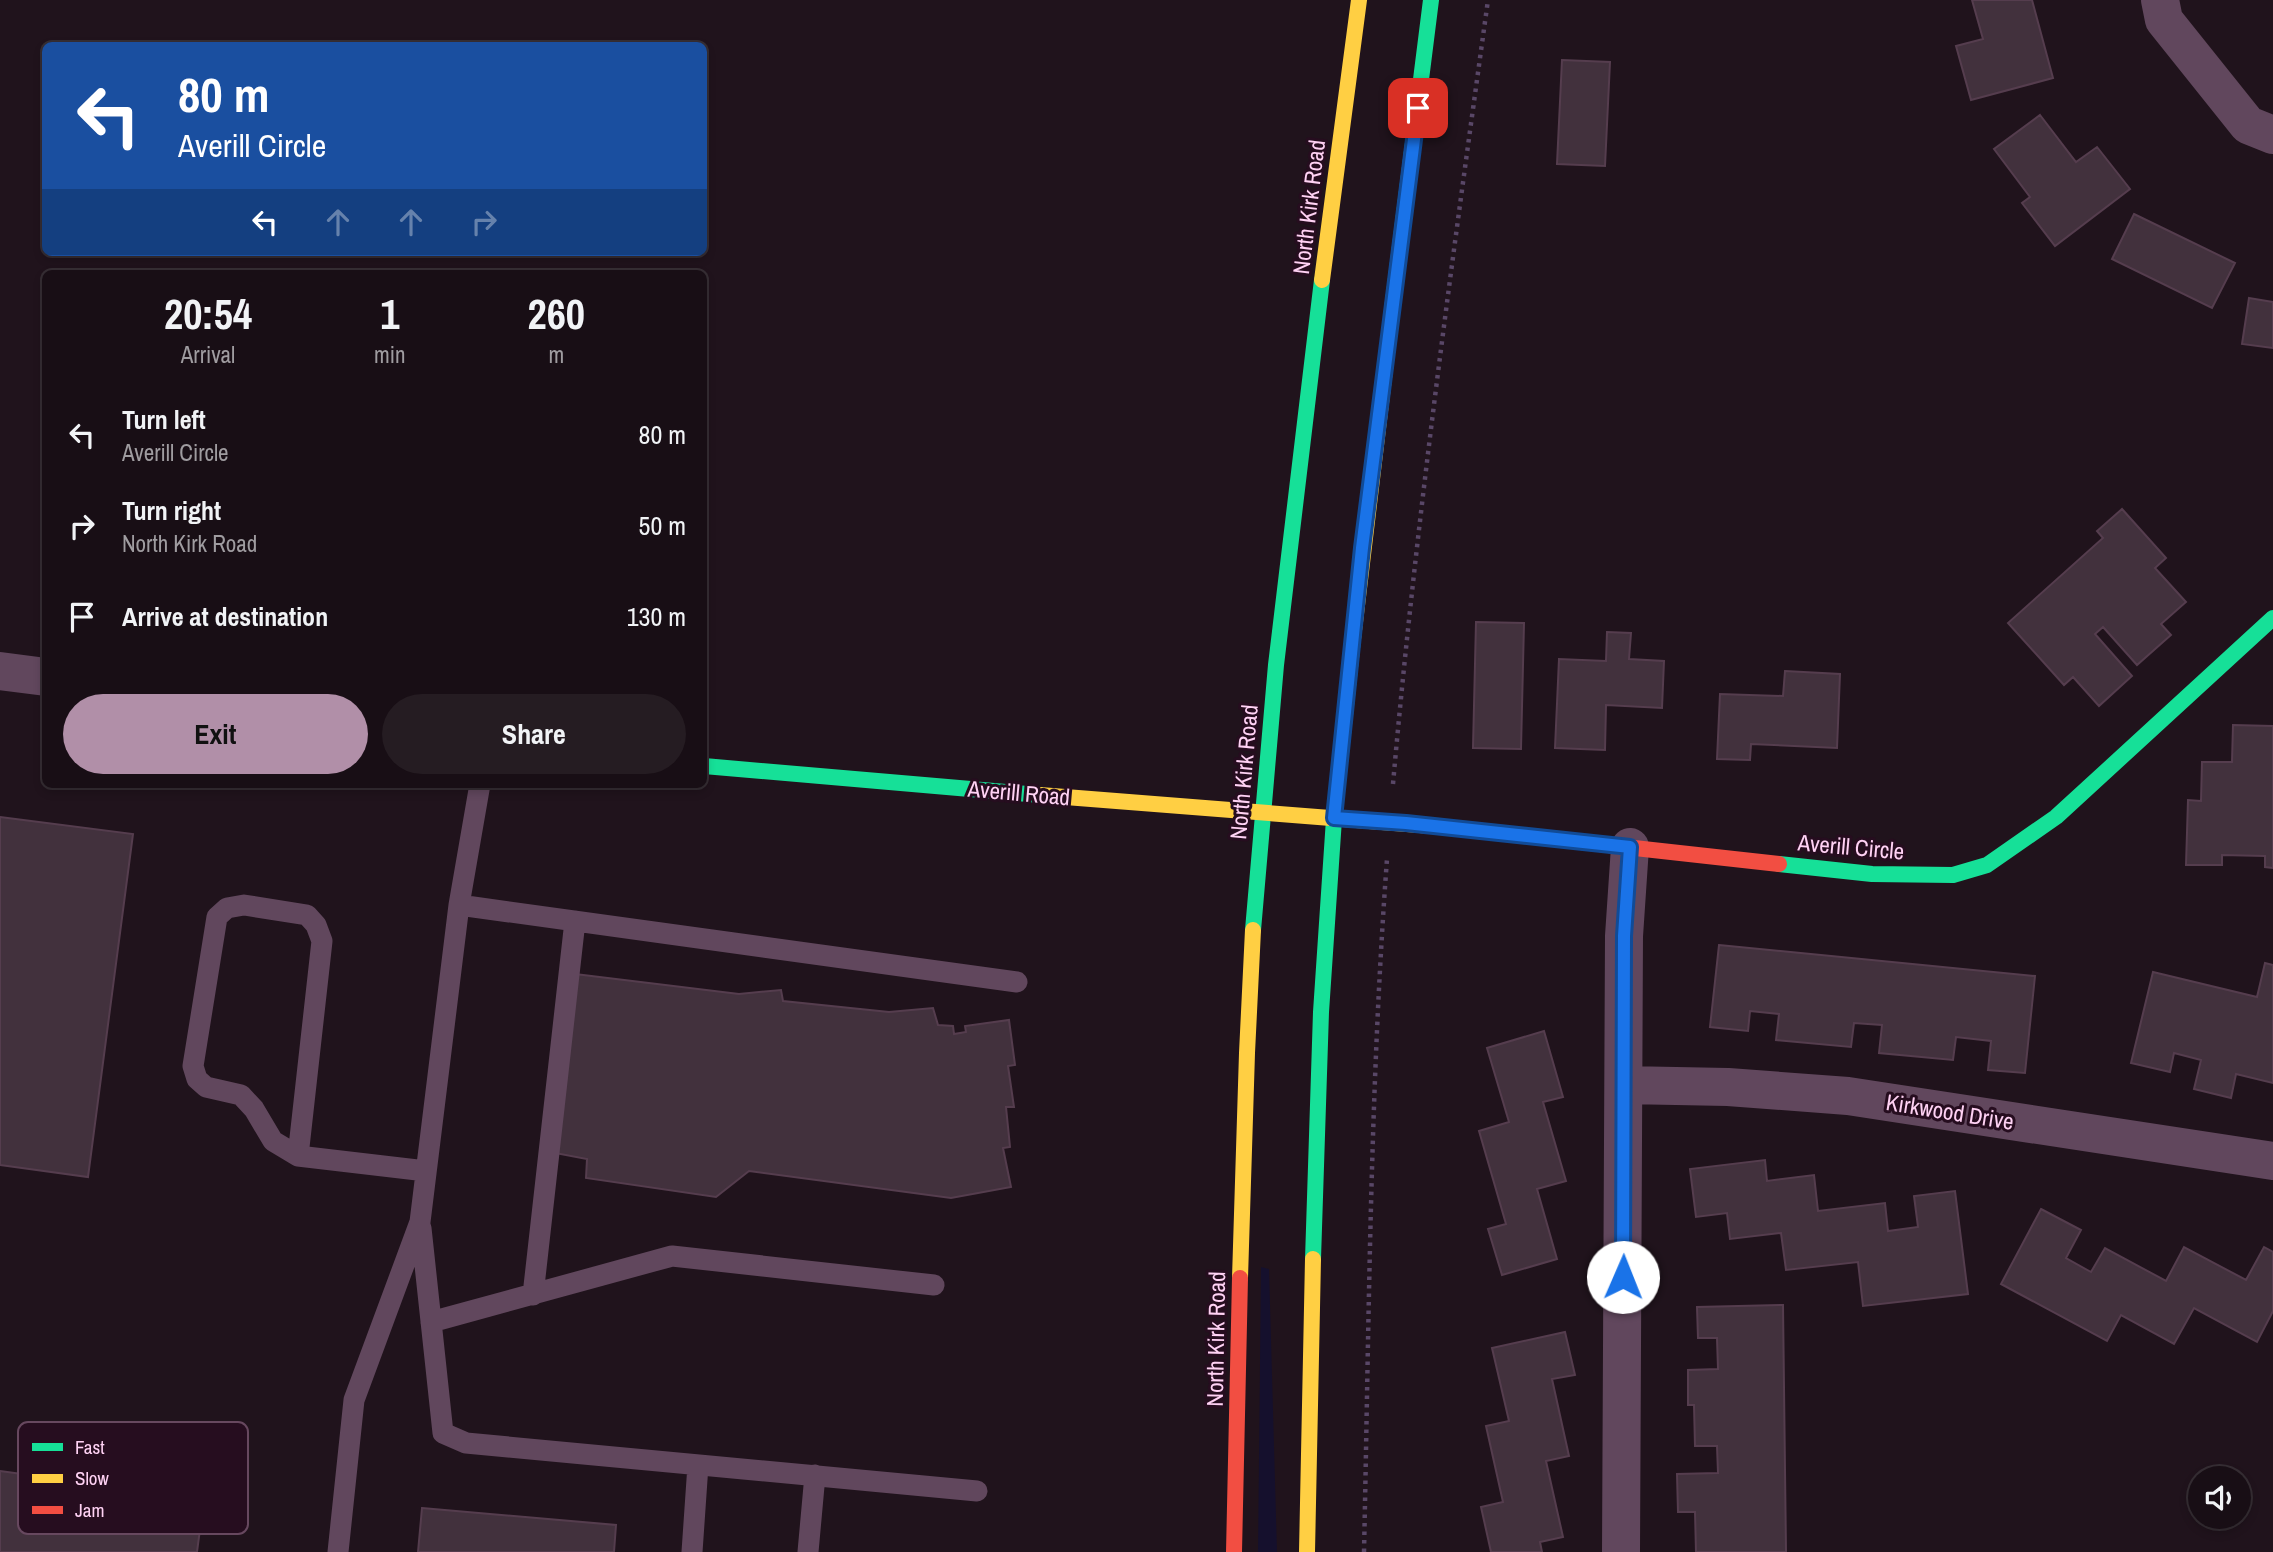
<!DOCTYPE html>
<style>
body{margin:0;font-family:"Archivo Narrow",sans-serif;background:#251c22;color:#f1f3f6;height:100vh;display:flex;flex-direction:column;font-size:26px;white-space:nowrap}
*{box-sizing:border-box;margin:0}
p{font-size:23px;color:#9f9ca0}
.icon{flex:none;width:38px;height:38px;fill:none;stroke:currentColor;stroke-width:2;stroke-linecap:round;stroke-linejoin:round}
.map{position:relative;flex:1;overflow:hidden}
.drawer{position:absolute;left:42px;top:270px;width:665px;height:518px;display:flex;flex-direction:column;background:#180e15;border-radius:10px;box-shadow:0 4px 10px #0003,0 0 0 2px #362e34}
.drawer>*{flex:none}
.top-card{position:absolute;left:42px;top:42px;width:665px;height:214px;border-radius:10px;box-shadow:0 4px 10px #0003,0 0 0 2px #362e34;background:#1a4fa0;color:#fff;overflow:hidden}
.tools{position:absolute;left:2188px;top:1466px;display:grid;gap:14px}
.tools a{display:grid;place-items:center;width:63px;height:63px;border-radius:50%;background:#180e15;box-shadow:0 4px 10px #0003,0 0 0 2px #362e34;font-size:35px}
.pin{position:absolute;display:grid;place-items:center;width:60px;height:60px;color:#fff;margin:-30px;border-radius:14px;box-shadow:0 4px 10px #0006}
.me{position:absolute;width:77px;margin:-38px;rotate:1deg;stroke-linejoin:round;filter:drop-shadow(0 0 5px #0008)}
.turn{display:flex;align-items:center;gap:24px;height:147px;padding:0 21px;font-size:32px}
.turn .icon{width:91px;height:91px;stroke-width:2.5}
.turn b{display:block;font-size:49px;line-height:60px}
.lanes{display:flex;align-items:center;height:66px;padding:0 21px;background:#0003;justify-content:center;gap:35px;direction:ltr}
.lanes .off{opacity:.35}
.eta{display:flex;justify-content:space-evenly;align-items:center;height:119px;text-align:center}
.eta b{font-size:42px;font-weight:700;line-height:49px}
.cta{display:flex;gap:14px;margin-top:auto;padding:14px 21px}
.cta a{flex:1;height:80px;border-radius:42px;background:#b18fa8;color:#111;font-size:28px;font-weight:700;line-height:80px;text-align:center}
.cta a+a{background:#251c22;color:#f1f3f6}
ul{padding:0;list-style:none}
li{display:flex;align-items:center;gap:21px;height:91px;padding:0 21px}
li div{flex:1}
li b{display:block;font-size:26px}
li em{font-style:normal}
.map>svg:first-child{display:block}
.green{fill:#15102d}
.building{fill:#42313d;stroke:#553d4e;stroke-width:2}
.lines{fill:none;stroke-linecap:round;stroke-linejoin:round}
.path{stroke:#594767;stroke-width:4.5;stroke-dasharray:3.5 5;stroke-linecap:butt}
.lane{stroke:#61475d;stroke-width:21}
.street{stroke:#61475d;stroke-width:38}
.fast{stroke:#16e098;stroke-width:16}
.slow{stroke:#ffcf43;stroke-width:16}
.jam{stroke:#f24e42;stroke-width:16}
.route-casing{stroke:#114b97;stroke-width:18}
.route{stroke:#1a73e8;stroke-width:12}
.labels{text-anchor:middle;stroke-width:6;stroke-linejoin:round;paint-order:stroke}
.street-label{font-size:23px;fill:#ffd2f4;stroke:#260d1f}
.key{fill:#260d1f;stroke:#67485f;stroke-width:2}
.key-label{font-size:19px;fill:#ffd2f4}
</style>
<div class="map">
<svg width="2273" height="1552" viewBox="0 0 2273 1552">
<rect width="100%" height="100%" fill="#20131c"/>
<!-- green -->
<path class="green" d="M1261,1267L1269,1269L1277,1552H1258Z"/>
<!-- building -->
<path class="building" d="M1972,0H2032L2053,78L1971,100L1956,46L1983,39Z
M1562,60L1610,62L1605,166L1557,164Z
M2040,115L2076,162L2097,147L2130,189L2055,246L2022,203L2030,197L1994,149Z
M2134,214L2235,263L2212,308L2112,259Z
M2249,298L2273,302V348L2242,344Z
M2122,509L2166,558L2155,568L2186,602L2161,624L2171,635L2137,665L2103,627L2095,634L2132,676L2099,706L2073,677L2064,685L2008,623L2103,538L2097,531Z
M1476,622L1524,623L1521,749L1473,748Z
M1607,632L1631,633L1629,659L1664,661L1662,708L1606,705L1605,750L1555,748L1559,659L1606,661Z
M1785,671L1840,674L1837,748L1751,744L1750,760L1717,759L1720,694L1783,696Z
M2233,725L2273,726V868L2265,867V856L2222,855V865H2186L2188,800L2201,801L2202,762H2232Z
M0,817L133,834L88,1177L0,1165Z
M1719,945L2035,976L2025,1073L1988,1070L1991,1041L1956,1037L1953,1060L1879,1053L1882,1025L1854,1023L1851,1047L1776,1040L1779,1014L1750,1011L1748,1031L1710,1027Z
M2265,963L2273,965V1083L2236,1074L2231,1098L2194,1089L2201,1060L2174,1053L2170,1072L2131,1063L2153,972L2257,997Z
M575,974L739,994L781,990L783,1001L889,1012L933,1008L938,1025L953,1026L954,1034L966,1032L965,1026L1009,1020L1015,1065L1008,1066L1014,1107H1006L1010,1147L1003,1148L1011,1187L951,1198L749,1171L716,1197L586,1178L587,1159L555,1153Z
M1544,1031L1563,1097L1543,1102L1566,1181L1537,1189L1557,1259L1502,1275L1488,1229L1506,1224L1479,1131L1509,1122L1487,1048Z
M1765,1160L1767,1181L1814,1175L1818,1211L1885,1203L1888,1231L1918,1227L1914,1196L1955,1191L1968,1294L1863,1306L1858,1262L1786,1270L1781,1233L1730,1239L1727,1213L1696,1217L1690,1169Z
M2041,1209L2081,1230L2066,1258L2091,1272L2105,1248L2166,1281L2184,1247L2246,1280L2264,1247L2273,1252V1311L2257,1342L2194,1308L2174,1344L2121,1315L2107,1341L2001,1284Z
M1783,1305L1786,1552H1696L1695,1512H1678L1677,1474L1718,1473L1717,1446H1695L1694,1405H1688V1370L1718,1369L1717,1338H1698L1697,1307Z
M1565,1332L1575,1375L1552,1379L1569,1456L1546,1461L1563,1537L1540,1542L1542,1552H1491L1481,1507L1503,1502L1486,1426L1509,1421L1492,1348Z
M0,1471L204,1499L197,1552H0Z
M422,1508L616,1525L614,1552H418Z"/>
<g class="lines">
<!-- path -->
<path class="path" d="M1393,784C1416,522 1452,261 1488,0
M1364,1552C1369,1321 1370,1090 1387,859"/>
<!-- lane -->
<path class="lane" d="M459,905L1017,982
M298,1156L322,941L316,925L307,915L244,905L227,908L217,917L193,1066L197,1079L206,1087L241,1095L254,1109L273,1141L298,1156L426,1171
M421,1228L443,1433L466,1443L977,1491
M533,1295L575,921
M431,1322L672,1256L934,1285
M338,1552L354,1400L420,1222L459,905L480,784
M692,1552L698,1465
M808,1552L815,1475"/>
<!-- street -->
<path class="street" d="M2160,0L2164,20L2248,125L2273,135
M0,671L46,677
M1624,1085L1728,1087L1848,1096L2273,1161
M1621,1552L1624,936L1630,847"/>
<!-- fast -->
<path class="fast" d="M1393,302L1431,0
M704,766L1040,795
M1779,864L1872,874L1953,875L1987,865L2056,817L2273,618
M1253,930L1276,665L1322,280
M1313,1259L1321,1012L1334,819L1353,639"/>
<!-- slow -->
<path class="slow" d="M1322,280L1359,0
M1353,639L1393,302
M1040,795L1445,827
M1240,1278L1247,1053L1253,930
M1307,1552L1313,1259"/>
<!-- jam -->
<path class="jam" d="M1445,827L1779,864
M1234,1552L1240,1278"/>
</g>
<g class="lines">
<defs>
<path id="route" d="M1418,108L1362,548L1334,818L1406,823L1630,847L1624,936L1623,1277"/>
</defs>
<!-- route casing -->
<use href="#route" class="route-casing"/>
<!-- route -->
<use href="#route" class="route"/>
</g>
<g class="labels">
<!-- street labels -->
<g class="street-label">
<text transform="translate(1309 207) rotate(-83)" y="8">North Kirk Road</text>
<text transform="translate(1244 772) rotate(-85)" y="8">North Kirk Road</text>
<text transform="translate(1019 793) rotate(5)" y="8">Averill Road</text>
<text transform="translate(1851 847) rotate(5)" y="8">Averill Circle</text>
<text transform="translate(1950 1112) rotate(9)" y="8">Kirkwood Drive</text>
<text transform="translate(1216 1339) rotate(-89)" y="8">North Kirk Road</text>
</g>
</g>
<!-- legend -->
<rect x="18" y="1422" width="230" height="112" rx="10" class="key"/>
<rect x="32" y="1443" width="31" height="8" fill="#16e098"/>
<rect x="32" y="1474" width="31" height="9" fill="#ffcf43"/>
<rect x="32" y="1506" width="31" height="8" fill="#f24e42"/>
<g class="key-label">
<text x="75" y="1454">Fast</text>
<text x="75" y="1485">Slow</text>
<text x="75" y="1517">Jam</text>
</g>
</svg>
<div class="tools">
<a><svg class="icon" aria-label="sound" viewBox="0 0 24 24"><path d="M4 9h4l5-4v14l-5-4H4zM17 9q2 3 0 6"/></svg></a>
</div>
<div class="pin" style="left:1418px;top:108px;background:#d93025"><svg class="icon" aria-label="arrive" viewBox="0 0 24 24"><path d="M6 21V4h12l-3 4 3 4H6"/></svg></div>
<svg class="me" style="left:1623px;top:1277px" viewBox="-20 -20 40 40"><circle r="19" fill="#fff"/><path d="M0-13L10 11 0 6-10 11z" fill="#1a73e8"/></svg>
<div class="top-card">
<div class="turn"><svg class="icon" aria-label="left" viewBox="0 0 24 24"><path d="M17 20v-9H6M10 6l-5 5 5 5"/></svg><div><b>80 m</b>Averill Circle</div></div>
<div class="lanes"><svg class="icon" aria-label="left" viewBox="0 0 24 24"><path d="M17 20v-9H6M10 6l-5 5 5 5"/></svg><svg class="icon off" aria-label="ahead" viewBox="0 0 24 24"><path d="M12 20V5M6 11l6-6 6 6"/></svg><svg class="icon off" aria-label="ahead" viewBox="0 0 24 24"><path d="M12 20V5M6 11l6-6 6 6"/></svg><svg class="icon off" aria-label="right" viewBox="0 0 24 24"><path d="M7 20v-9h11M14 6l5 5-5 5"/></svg></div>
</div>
<section class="drawer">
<div class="eta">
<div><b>20:54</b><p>Arrival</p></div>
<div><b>1</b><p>min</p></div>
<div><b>260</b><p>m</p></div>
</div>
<ul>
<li><svg class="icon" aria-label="left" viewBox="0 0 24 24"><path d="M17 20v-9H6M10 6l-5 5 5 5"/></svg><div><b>Turn left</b><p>Averill Circle</p></div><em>80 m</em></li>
<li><svg class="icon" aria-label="right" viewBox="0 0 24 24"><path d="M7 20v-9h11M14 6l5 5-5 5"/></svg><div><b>Turn right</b><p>North Kirk Road</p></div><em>50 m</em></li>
<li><svg class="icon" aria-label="arrive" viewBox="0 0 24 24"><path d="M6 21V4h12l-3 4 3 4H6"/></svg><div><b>Arrive at destination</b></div><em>130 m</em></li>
</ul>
<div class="cta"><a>Exit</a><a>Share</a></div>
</section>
</div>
